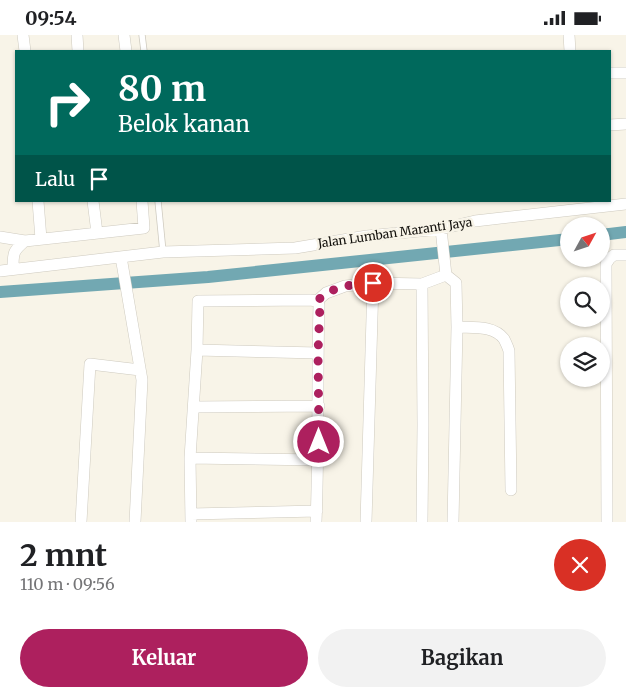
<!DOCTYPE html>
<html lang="id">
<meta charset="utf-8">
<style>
body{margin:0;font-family:Merriweather,serif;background:#f2f2f2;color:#202124;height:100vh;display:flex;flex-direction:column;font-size:19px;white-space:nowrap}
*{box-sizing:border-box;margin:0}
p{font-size:16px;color:#757577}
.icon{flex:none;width:28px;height:28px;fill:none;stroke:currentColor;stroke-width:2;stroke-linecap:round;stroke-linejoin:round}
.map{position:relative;height:487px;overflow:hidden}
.panel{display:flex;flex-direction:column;background:#fff;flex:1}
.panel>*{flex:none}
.top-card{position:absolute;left:15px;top:15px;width:596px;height:152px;border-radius:0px;box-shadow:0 1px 4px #0004;background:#00695c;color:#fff;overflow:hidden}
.needle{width:32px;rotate:50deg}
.buttons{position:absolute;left:560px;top:182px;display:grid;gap:10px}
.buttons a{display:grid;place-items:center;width:50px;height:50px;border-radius:50%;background:#fff;box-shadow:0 1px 4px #0004;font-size:25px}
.pin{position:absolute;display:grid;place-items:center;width:42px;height:42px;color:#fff;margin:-21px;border:2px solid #fff;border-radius:50%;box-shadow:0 1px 5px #0007}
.me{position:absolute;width:55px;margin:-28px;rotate:0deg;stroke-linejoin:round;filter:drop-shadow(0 0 4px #0008)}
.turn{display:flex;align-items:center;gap:18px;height:105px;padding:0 20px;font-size:22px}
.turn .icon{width:65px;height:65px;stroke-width:2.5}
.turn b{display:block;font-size:35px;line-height:42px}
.then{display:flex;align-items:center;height:48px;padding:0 20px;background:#0003;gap:10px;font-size:19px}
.round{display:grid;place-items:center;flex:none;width:52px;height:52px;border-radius:26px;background:#f2f2f2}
.summary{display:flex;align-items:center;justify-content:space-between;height:85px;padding:0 20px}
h1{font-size:30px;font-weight:700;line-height:38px}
.action{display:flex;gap:10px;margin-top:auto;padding:10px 20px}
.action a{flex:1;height:58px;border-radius:30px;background:#ad205e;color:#fff;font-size:20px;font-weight:700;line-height:58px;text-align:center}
.action a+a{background:#f2f2f2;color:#202124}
.status{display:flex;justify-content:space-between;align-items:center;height:35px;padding:0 25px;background:#fff;direction:ltr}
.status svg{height:14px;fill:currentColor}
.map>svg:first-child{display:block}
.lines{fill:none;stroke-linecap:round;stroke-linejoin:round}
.canal{stroke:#72a8b2;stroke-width:12}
.lane-casing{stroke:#cecabf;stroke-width:7}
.street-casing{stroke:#cecabf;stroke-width:12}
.lane{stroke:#fff;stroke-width:5.5}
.street{stroke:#fff;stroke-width:11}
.route{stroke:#ad205e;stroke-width:9;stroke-dasharray:0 16.2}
.labels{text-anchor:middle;stroke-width:5;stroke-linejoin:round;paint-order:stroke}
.street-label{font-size:12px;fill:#12100c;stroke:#f8f4e8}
</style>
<div class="status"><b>09:54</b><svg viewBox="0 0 49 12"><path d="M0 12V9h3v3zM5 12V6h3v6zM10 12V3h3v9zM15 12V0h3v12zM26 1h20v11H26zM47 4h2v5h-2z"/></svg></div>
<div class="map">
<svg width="626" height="487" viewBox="0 0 626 487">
<rect width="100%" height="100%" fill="#f8f4e8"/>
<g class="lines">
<!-- canal -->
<path class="canal" d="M601,200L626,197
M0,257L208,242L569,204"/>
<defs>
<path id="lane" d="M142,0L144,16
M158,166L163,217"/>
<path id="street" d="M23,0L25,16
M77,0L78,16
M124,0L126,16
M569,0L570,16
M610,38H626
M610,90L626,89
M38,166L41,204
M93,166L97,198
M441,194L446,240L456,248L457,292L453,487
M0,202L25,206
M121,222L142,345L135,487
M13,234C13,218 13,216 25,206L144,193L142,166
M0,236L163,217L295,213L367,201L441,194L475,186L626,169
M317,266L326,258L345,251L373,248L422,249L446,240
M457,292C473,293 493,290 504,304C506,308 508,312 509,316L511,455
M197,315L318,318
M194,372L319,371
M190,423L319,425
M191,479L317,476
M81,487L90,329L140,335
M191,487L190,423L197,315L198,266L310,265L317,266L319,270C317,342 319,415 316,487
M366,487L373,248
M422,487L423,390L422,249
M607,487L606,229L610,223L614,220H626"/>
</defs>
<!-- lane casing -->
<use href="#lane" class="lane-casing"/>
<!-- street casing -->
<use href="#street" class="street-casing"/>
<!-- lane -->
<use href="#lane" class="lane"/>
<!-- street -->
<use href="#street" class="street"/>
</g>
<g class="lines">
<!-- route -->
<path class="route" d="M319,407L318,318L320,270L317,266C334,250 351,250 373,248"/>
</g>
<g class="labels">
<!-- street labels -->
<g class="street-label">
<text transform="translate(395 198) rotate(-8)" y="4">Jalan Lumban Maranti Jaya</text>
</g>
</g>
</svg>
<div class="buttons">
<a><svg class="needle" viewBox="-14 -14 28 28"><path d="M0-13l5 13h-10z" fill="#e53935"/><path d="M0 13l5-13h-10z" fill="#757577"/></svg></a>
<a><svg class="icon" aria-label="search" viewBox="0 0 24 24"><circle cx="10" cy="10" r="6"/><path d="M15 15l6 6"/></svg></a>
<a><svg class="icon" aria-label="layers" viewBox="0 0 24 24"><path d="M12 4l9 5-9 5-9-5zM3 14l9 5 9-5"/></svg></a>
</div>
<div class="pin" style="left:373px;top:248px;background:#d93025"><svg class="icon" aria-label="arrive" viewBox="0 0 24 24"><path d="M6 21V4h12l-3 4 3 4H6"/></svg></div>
<svg class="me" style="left:319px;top:407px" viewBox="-20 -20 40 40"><circle r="17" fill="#ad205e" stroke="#fff" stroke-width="3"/><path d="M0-11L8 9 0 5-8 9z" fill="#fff"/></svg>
<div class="top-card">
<div class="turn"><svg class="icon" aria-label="right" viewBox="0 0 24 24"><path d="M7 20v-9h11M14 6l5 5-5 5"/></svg><div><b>80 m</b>Belok kanan</div></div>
<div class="then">Lalu<svg class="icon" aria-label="arrive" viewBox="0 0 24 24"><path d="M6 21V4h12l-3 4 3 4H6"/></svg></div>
</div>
</div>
<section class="panel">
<div class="summary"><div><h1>2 mnt</h1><p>110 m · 09:56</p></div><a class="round" style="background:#d93025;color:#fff"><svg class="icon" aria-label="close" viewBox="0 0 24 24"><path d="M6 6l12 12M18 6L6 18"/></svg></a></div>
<div class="action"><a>Keluar</a><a>Bagikan</a></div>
</section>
